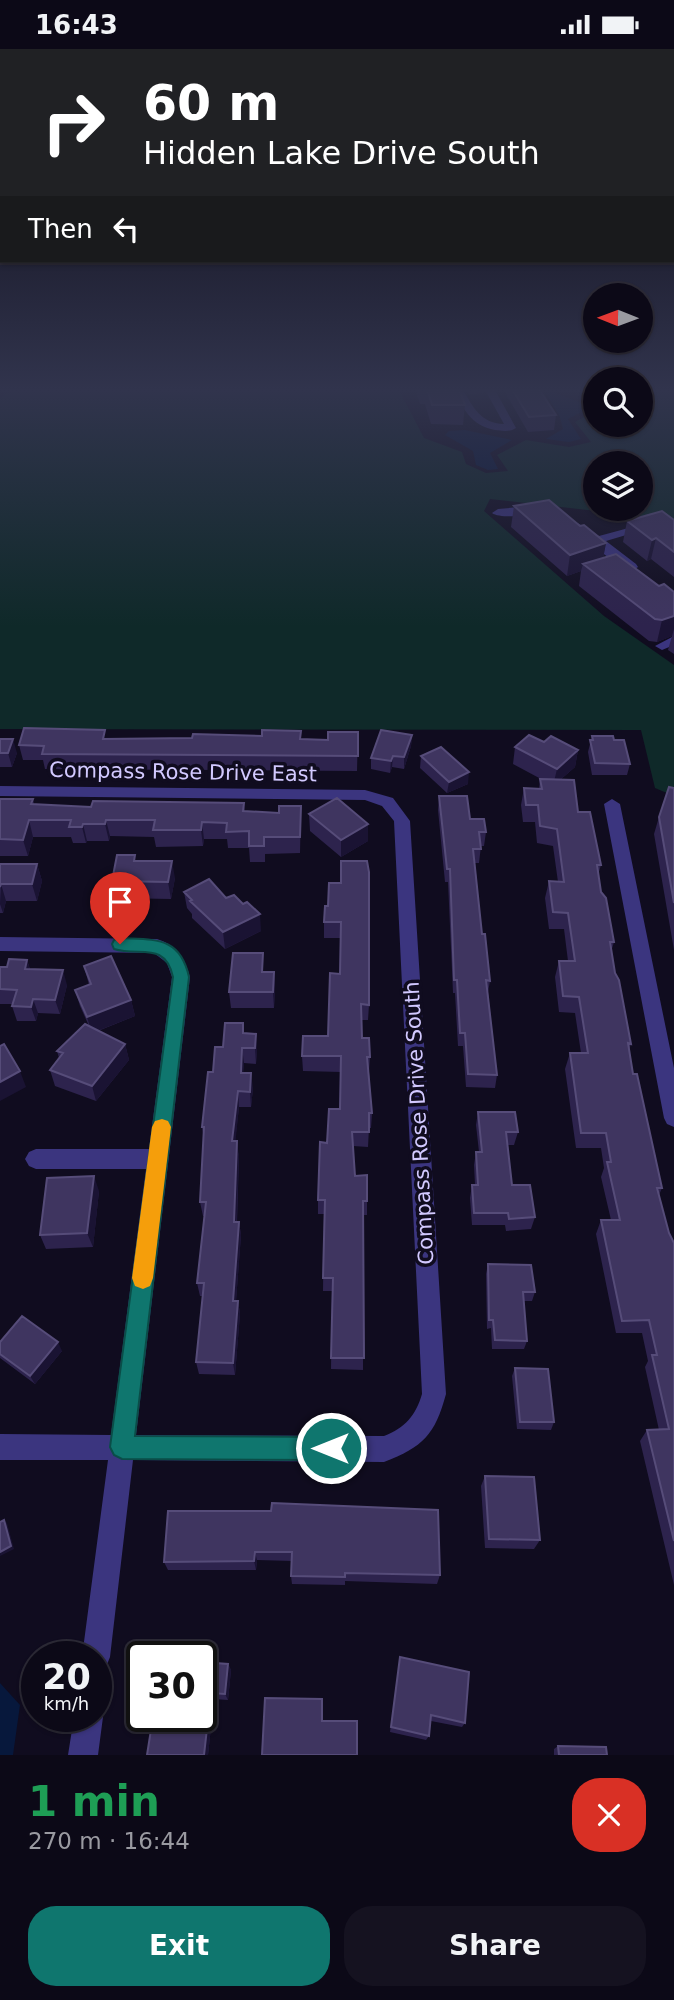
<!DOCTYPE html>
<meta charset="utf-8">
<style>
body{margin:0;font-family:"DejaVu Sans",sans-serif;background:#151220;color:#f1f3f6;height:100vh;display:flex;flex-direction:column;font-size:26px;white-space:nowrap}
*{box-sizing:border-box;margin:0}
p{font-size:23px;color:#9a9aa1}
.icon{flex:none;width:38px;height:38px;fill:none;stroke:currentColor;stroke-width:2;stroke-linecap:round;stroke-linejoin:round}
.map{position:relative;height:1706px;overflow:hidden}
.drawer{display:flex;flex-direction:column;background:#0c0917;flex:1}
.drawer>*{flex:none}
.top-card{position:absolute;left:0px;top:0px;width:676px;height:214px;box-shadow:0 2px 5px #0004,0 0 0 2px #2c2a36;background:#202124;color:#fff;overflow:hidden}
.needle{width:46px;rotate:271deg}
.tools{position:absolute;left:583px;top:234px;display:grid;gap:14px}
.tools a{display:grid;place-items:center;width:70px;height:70px;border-radius:50%;background:#0c0917;box-shadow:0 2px 5px #0004,0 0 0 2px #2c2a36;font-size:35px}
.speed{position:absolute;left:21px;top:1592px;display:flex;gap:14px;font-size:35px;font-weight:700;text-align:center}
.speed>*{display:grid;place-content:center;width:91px;height:91px;border-radius:50%;background:#0c0917;box-shadow:0 2px 5px #0004,0 0 0 2px #2c2a36;line-height:1}
.speed small{font-size:18px;font-weight:400}
.speed .limit{border:4px solid #111;border-radius:10px;background:#fff;color:#111}
.pin{position:absolute;display:grid;place-items:center;width:60px;height:60px;color:#fff;margin:-72px -30px;border-radius:50% 50% 50% 0;rotate:-45deg;box-shadow:0 0 7px #0007}
.pin .icon{rotate:45deg}
.me{position:absolute;width:77px;margin:-38px;rotate:270deg;stroke-linejoin:round;filter:drop-shadow(0 0 5px #0008)}
.turn{display:flex;align-items:center;gap:24px;height:147px;padding:0 28px;font-size:32px}
.turn .icon{width:91px;height:91px;stroke-width:2.5}
.turn b{display:block;font-size:49px;line-height:60px}
.then{display:flex;align-items:center;height:66px;padding:0 28px;background:#0003;gap:14px;font-size:26px}
.round{display:grid;place-items:center;flex:none;width:74px;height:74px;border-radius:28px;background:#151220}
.summary{display:flex;align-items:center;justify-content:space-between;height:119px;padding:0 28px}
h1{font-size:42px;font-weight:700;line-height:52px;color:#1e9e55}
.button{display:flex;gap:14px;margin-top:auto;padding:14px 28px}
.button a{flex:1;height:80px;border-radius:28px;background:#0f766e;color:#fff;font-size:28px;font-weight:700;line-height:80px;text-align:center}
.button a+a{background:#151220;color:#f1f3f6}
.status{display:flex;justify-content:space-between;align-items:center;height:49px;padding:0 35px;background:#0c0917;direction:ltr}
.status svg{height:19px;fill:currentColor}
.map>svg:first-child{display:block}
.green{fill:#0f2929;fill-rule:evenodd}
.water{fill:#07183c}
.lines{fill:none;stroke-linecap:round;stroke-linejoin:round}
.minor{fill:#3b357f;fill-rule:evenodd}
.wall{fill:#2d234d}
.shaded-wall{fill:#1a1333}
.building{fill:#3f3560;stroke:#564c79;stroke-width:2}
.route{fill:#0f766e;stroke:#0a4d48;stroke-width:2}
.slow{fill:#f59e0b}
.labels{text-anchor:middle;stroke-width:7;stroke-linejoin:round;paint-order:stroke}
.street-label{font-size:21px;fill:#d2c9ff;stroke:#100c1f}
</style>
<div class="status"><b>16:43</b><svg viewBox="0 0 49 12"><path d="M0 12V9h3v3zM5 12V6h3v6zM10 12V3h3v9zM15 12V0h3v12zM26 1h20v11H26zM47 4h2v5h-2z"/></svg></div>
<div class="map">
<svg width="674" height="1706" viewBox="0 0 674 1706">
<rect width="100%" height="100%" fill="#100c1f"/>
<!-- green -->
<path class="green" d="M15,339H398L424,389L462,403L466,415L486,424L508,422L497,406L526,391L569,398L591,393L575,373L595,362V376H640L641,339H674V478L658,469L490,450L484,462L604,567L674,616V747L655,739L641,681L0,680V349ZM595,415H640V460H595Z"/>
<!-- water -->
<path class="water" d="M549,341L591,358L568,370L581,390L569,393L546,390L563,380L560,368L545,343Z
M465,381L512,391L490,404L498,420L488,421L476,416L473,402L445,386L449,382Z
M0,1634L20,1656L13,1706H0Z"/>
<g class="lines">
<!-- minor -->
<path class="minor" d="M452,339H462C473,358 480,374 504,375L484,339H494L516,379C510,383 503,382 495,381C471,377 463,359 452,339Z
M520,458L561,464L599,487L647,474L653,478L606,492L636,515L638,518L632,522C605,513 582,479 550,469C534,464 501,471 492,464L498,460Z
M674,587V596L662,601L655,597Z
M0,737L365,741L393,749L410,772L446,1345C435,1386 423,1398 384,1413L133,1411L110,1608L106,1618L96,1622V1608H82L108,1411H0V1385L111,1386L146,1120H36L29,1117L25,1110L29,1103L36,1100H149L172,928L167,914L154,904L0,902V888L157,890C176,896 185,909 190,928L136,1386L384,1387C405,1379 416,1366 422,1345L394,772L382,757L365,751L0,747Z
M612,750L620,755L674,1019V1078L667,1075L664,1069L604,755Z
M96,1657L103,1668L98,1706H68L74,1668H96Z"/>
</g>
<!-- wall -->
<path class="wall" d="M415,340H459L465,356L463,376L431,375L425,355H420Z
M463,340H483V344L469,345Z
M503,340H539L556,366L554,381L528,383Z
M514,457L580,477L606,494L603,509L659,537L674,543V605L668,601L672,587L657,593L649,592L579,537L581,522L567,527L511,478Z
M674,471V528L651,510L647,512L623,493L627,472Z
M301,682V690L328,691L358,683L357,722L45,720L43,711H23L19,696L107,690L192,689L262,687Z
M412,686L411,697L404,720L392,718L390,724L371,720V709Z
M592,687L614,691L630,715L627,726H592L588,703Z
M0,690L17,704L12,718H0Z
M515,698L578,701L575,718L560,731L578,763L601,816L598,826L601,843L614,893L611,903L615,924L631,995L629,1001L633,1025L662,1139L659,1146L669,1184L674,1194V1536L640,1392L647,1381H659L645,1318L648,1312L642,1284H616L596,1185L601,1171H611L601,1128L604,1119L601,1099H576L565,1020L570,1004H581L575,964L559,963L555,928L559,912H568L564,880H549L545,849L549,832L558,833L553,797L537,794L535,773H523L521,756L524,739L539,740L540,730H541L513,715Z
M421,707L468,735L447,744L420,719Z
M674,739V901L654,785L659,768Z
M439,747L470,770L486,783L484,797H481L479,814H475L482,885L490,932L488,943L497,1026L495,1039L466,1038L463,997H458L455,944H453L448,833H445L438,761Z
M0,750H33L34,755L91,758L244,754L245,763L279,764L301,757L300,804L265,805V813H250L249,799H228L227,790H204L203,797L156,798L154,788L110,787L109,792H87L86,794H73L71,788H33L28,807H0Z
M309,765L368,792L341,808L310,782Z
M136,812L175,829L171,850L116,849L112,832Z
M0,815H37L42,832L37,852H6L3,864H0Z
M329,834L369,956L368,971H361L362,989L370,1008L369,1023L372,1064L371,1079H369L368,1098L353,1097L355,1127L367,1152V1166H363V1321L331,1320L332,1242H323L324,1165H318V1151L327,1094L340,1060L341,1023L303,1022L302,1007L328,987L340,925L341,889H324V873L328,857Z
M184,843L226,849L261,882L225,900L192,869V865L187,859Z
M27,911L30,920L67,936L60,965L38,964L36,972H17L12,957L13,955H0V918H7Z
M84,917L131,951L135,967L98,982L125,995L129,1011L96,1052L55,1037L50,1021L59,1009L57,1002L89,977L80,957L75,941L89,936Z
M274,923L275,939L274,959H231L229,943Z
M243,974L244,984L257,1000L256,1015L244,1014L243,1024L253,1039L251,1058H239L235,1092L239,1107L237,1173H239L241,1186L236,1252H238L240,1265L235,1326L199,1325L196,1313L203,1247H200L197,1234L204,1167H203L200,1153L204,1090L202,1078L213,1023L223,998Z
M478,1063L518,1083L514,1096H508L512,1136L535,1168L531,1180L506,1182L505,1176H472L470,1149L472,1136H475L474,1116L476,1103H479L476,1076Z
M99,1142L93,1198L46,1200L40,1186Z
M488,1215L535,1243L532,1252H524L527,1292L524,1300H492L491,1279L487,1280L486,1225Z
M0,1293L62,1302L35,1335L0,1309Z
M515,1319L554,1373L551,1381L517,1380L512,1327Z
M485,1427L540,1491L534,1500L485,1499L481,1437Z
M168,1462L440,1526L437,1535L345,1532V1536L292,1535L291,1527L292,1512L257,1511L256,1521H168L164,1513Z
M400,1608L465,1674L462,1678L431,1672L429,1687L426,1691L390,1683Z
M201,1613L228,1615L231,1621L228,1651L214,1650L208,1706Z
M558,1697L607,1706H554V1700Z"/>
<!-- shaded-wall -->
<path class="shaded-wall" d="M656,489L651,510L647,512L652,491Z
M606,494L602,515H583L581,522L567,527L570,506Z
M674,567V580L672,587L657,593L662,571Z
M412,686L411,697L404,720V708Z
M13,690L17,704L12,718L8,704Z
M578,701L575,718L553,737L557,720Z
M393,707L392,718L390,724L391,712Z
M469,723L468,735L447,744L449,733Z
M29,771L33,788L28,807L23,791Z
M106,771L110,787L109,792L105,775Z
M202,773L204,790L203,797L201,781Z
M83,775L87,792L86,794L82,778Z
M368,775V792L341,808V791Z
M172,812L175,829L171,850L168,833Z
M37,815L42,832L37,852L32,835Z
M1,835L6,852L3,864L0,855Z
M260,865L261,882L225,900L223,883Z
M27,911L32,926L25,920Z
M63,921L67,936L60,965L55,951Z
M274,923L275,939L274,959L273,943Z
M33,950L38,964L36,972L31,958Z
M131,951L135,967L92,984L87,968Z
M256,985L257,1000L256,1015L255,999Z
M125,995L129,1011L96,1052L92,1037Z
M242,999L244,1014L242,1039L241,1024Z
M20,1022L26,1038L0,1052V1033Z
M251,1024L253,1039L251,1058L250,1043Z
M238,1042L239,1058L234,1107L232,1092Z
M237,1092L239,1107L236,1186L234,1173Z
M94,1127L99,1142L93,1198L87,1184Z
M239,1173L241,1186L235,1265L233,1252Z
M238,1252L240,1265L235,1326L233,1314Z
M58,1293L62,1302L35,1335L30,1327Z
M4,1471L7,1474L14,1500L0,1507Z
M255,1503L257,1511L256,1521L254,1512Z
M228,1615L231,1621L228,1651L225,1645Z
M211,1644L214,1650L208,1706H204Z"/>
<!-- building -->
<path class="building" d="M427,340H459L465,356H432Z
M512,340H539L556,366L529,368Z
M549,451L580,477L584,476L606,494L570,506L514,457Z
M662,462L674,471V503L656,489L652,491L627,472Z
M616,505L659,537L664,535L674,543V567L662,571L655,570L583,515Z
M24,679L105,681L103,690L192,689L193,685L262,687V681L301,682L300,690L328,691V683H358V707L42,705L44,697L19,696Z
M381,681L412,686L404,708L393,707L391,712L371,709Z
M529,686L544,693L551,687L578,701L557,720L515,698Z
M592,687H613L614,691H624L630,715L595,714L590,691H593Z
M0,690H13L8,704H0Z
M441,698L469,723L449,733L421,707Z
M540,730L574,731L578,763H590L601,816H597L601,843L606,849L614,893H610L615,924L619,931L631,995L628,994L633,1025H637L662,1139H657L669,1184L674,1194V1492L647,1381L669,1380L652,1306H657L649,1271L622,1272L601,1171H620L607,1113H611L606,1084H581L570,1004H588L579,948L563,947L559,912H575L568,864L553,863L549,832L564,833L557,780L540,777L538,756H526L524,739L542,740Z
M669,738L674,739V854L659,768Z
M439,747H467L470,770H484L486,783H479L481,800H473L482,885H485L490,932L486,931L497,1026L468,1025L465,984H460L457,931H454L450,820H447Z
M337,749L368,775L341,791L309,765Z
M0,750H33L31,755L91,758L93,752L244,754L243,762L279,764V757H301L300,788H264V797H249V782L226,783L227,774L202,773L201,781H153L155,771H106L105,775H83L82,778H69L71,771H29L23,791L0,790Z
M117,806H135L134,812H172L168,833L112,832Z
M341,812H367L369,823V956L361,955L362,989H369L370,1008H367L372,1064H369V1083H352L355,1127L367,1126V1152H363L364,1309H331L333,1229H323L325,1151H318L320,1093L327,1094L329,1060H340L341,1007H302L303,987H328L330,924L340,925L341,873H324L325,857H328L329,834H341Z
M0,815H37L32,835H1L0,838Z
M209,830L226,849L234,846L243,855L247,853L260,865L223,883L190,852L192,851L184,843Z
M233,904H263L262,923H274L273,943H229Z
M111,907L131,951L87,968L75,941L91,935L84,917Z
M9,910L27,911L25,920L63,921L55,951L33,950L31,958L12,957L17,941L0,940V918H7Z
M225,974H243V984L256,985L255,999H242L241,1024H251L250,1043L238,1042L232,1092H237L234,1173H239L233,1252H238L233,1314L196,1313L204,1234H197L206,1153H200L204,1078H202L208,1023H213L215,998H223Z
M85,975L125,995L92,1037L50,1021L63,1004L57,1002Z
M4,995L20,1022L0,1033V997Z
M478,1063H515L518,1083H506L512,1136H530L535,1168L509,1170L508,1164H474L472,1136H478L476,1103H482Z
M94,1127L87,1184L40,1186L47,1129Z
M488,1215L531,1216L535,1243H523L527,1292L495,1291L493,1271H489Z
M22,1267L58,1293L30,1327L0,1305V1293Z
M515,1319L548,1320L554,1373H520Z
M485,1427L534,1428L540,1491L489,1490Z
M272,1454L438,1461L440,1526L345,1524V1528L291,1527L292,1503H255L254,1512L164,1513L168,1462H271Z
M4,1471L11,1497L0,1503V1473Z
M400,1608L469,1623L465,1674L431,1666L429,1687L391,1678Z
M201,1613L228,1615L225,1645L211,1644L204,1706H147L153,1668H201Z
M265,1649L322,1650V1672H357V1706H262Z
M558,1697L606,1698L607,1706H559Z"/>
<!-- sky -->
<linearGradient id="sky" x2="0" y2="1"><stop stop-color="#090711"/><stop offset="0.59" stop-color="#31344d"/><stop offset="1" stop-color="#31344d" stop-opacity="0"/></linearGradient>
<rect width="674" height="578" fill="url(#sky)"/>
<!-- route -->
<path class="route" d="M120,889C155,891 180,887 189,928L135,1387L331,1388L339,1391L343,1399L339,1407L331,1411L122,1410L114,1406L110,1398L173,928C165,892 140,908 114,900L112,895L114,891Z"/>
<!-- slow -->
<path class="slow" d="M162,1070L168,1072L171,1078L153,1229L150,1237L143,1240L135,1237L132,1229L152,1078L155,1072Z"/>
<g class="labels">
<!-- street labels -->
<g class="street-label">
<text transform="translate(183 723) rotate(1)" y="7">Compass Rose Drive East</text>
<text transform="translate(419 1074) rotate(-93)" y="7">Compass Rose Drive South</text>
</g>
</g>
</svg>
<div class="tools">
<a><svg class="needle" viewBox="-14 -14 28 28"><path d="M0-13l5 13h-10z" fill="#e53935"/><path d="M0 13l5-13h-10z" fill="#9a9aa1"/></svg></a>
<a><svg class="icon" aria-label="search" viewBox="0 0 24 24"><circle cx="10" cy="10" r="6"/><path d="M15 15l6 6"/></svg></a>
<a><svg class="icon" aria-label="layers" viewBox="0 0 24 24"><path d="M12 4l9 5-9 5-9-5zM3 14l9 5 9-5"/></svg></a>
</div>
<div class="speed"><div>20<small>km/h</small></div><div class="limit">30</div></div>
<div class="pin" style="left:120px;top:895px;background:#d93025"><svg class="icon" aria-label="arrive" viewBox="0 0 24 24"><path d="M6 21V4h12l-3 4 3 4H6"/></svg></div>
<svg class="me" style="left:331px;top:1399px" viewBox="-20 -20 40 40"><circle r="17" fill="#0f766e" stroke="#fff" stroke-width="3"/><path d="M0-11L8 9 0 5-8 9z" fill="#fff"/></svg>
<div class="top-card">
<div class="turn"><svg class="icon" aria-label="right" viewBox="0 0 24 24"><path d="M7 20v-9h11M14 6l5 5-5 5"/></svg><div><b>60 m</b>Hidden Lake Drive South</div></div>
<div class="then">Then<svg class="icon" aria-label="left" viewBox="0 0 24 24"><path d="M17 20v-9H6M10 6l-5 5 5 5"/></svg></div>
</div>
</div>
<section class="drawer">
<div class="summary"><div><h1>1 min</h1><p>270 m · 16:44</p></div><a class="round" style="background:#d93025;color:#fff"><svg class="icon" aria-label="close" viewBox="0 0 24 24"><path d="M6 6l12 12M18 6L6 18"/></svg></a></div>
<div class="button"><a>Exit</a><a>Share</a></div>
</section>
